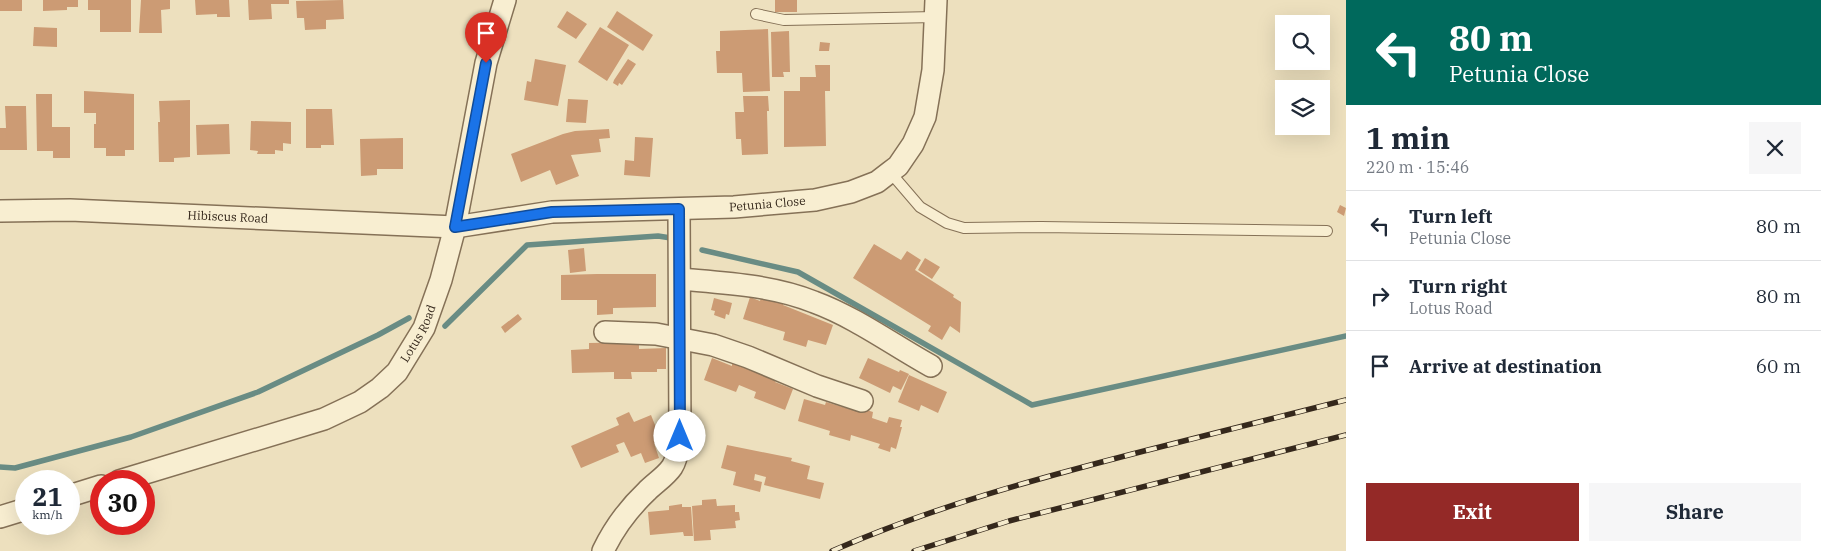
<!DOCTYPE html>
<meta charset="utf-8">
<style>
body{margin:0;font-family:"IBM Plex Serif",serif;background:#f6f6f7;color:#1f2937;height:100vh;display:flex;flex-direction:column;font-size:19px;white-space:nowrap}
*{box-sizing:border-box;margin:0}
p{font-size:16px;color:#747a83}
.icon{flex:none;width:28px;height:28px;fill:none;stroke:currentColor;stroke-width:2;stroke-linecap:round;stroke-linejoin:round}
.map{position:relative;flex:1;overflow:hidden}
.panel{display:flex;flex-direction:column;background:#fff;width:475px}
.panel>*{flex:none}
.top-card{background:#00695c;color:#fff;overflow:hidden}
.controls{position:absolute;left:1275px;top:15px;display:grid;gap:10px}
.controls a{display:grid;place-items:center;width:55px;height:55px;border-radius:0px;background:#fff;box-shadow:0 5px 20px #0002;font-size:25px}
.speed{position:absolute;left:15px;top:470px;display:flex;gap:10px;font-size:25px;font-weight:700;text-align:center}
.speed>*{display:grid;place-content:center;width:65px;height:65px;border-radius:50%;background:#fff;box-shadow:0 5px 20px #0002;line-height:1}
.speed small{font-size:12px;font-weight:400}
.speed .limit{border:8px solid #d22;background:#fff;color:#111}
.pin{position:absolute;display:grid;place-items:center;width:42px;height:42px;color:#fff;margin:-51px -21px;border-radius:50% 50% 50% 0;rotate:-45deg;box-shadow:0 0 5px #0007}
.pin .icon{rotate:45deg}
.me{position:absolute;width:55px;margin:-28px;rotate:0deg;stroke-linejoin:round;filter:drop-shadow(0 0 4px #0008)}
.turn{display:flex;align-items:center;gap:18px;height:105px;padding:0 20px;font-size:22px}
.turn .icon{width:65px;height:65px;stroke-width:2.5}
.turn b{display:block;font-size:35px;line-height:42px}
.round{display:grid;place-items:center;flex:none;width:52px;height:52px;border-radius:0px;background:#f6f6f7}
.summary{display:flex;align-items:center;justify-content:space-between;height:85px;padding:0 20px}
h1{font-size:30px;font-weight:700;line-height:38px}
.action{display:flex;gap:10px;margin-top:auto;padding:10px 20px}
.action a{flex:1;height:58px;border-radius:0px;background:#942927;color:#fff;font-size:20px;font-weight:700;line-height:58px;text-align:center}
.action a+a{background:#f6f6f7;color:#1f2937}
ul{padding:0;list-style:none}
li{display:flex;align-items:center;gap:15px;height:70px;padding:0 20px;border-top:1px solid #e0e1e3}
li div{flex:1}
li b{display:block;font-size:19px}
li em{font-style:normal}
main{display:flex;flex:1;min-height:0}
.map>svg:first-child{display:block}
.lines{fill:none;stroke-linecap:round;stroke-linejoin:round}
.stream{stroke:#698c84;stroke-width:5.5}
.building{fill:#cc9b74}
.lane-casing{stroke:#857157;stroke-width:12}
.street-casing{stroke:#857157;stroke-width:24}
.lane{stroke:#f8eed1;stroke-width:10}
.street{stroke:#f8eed1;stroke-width:21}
.rail-casing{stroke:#35281c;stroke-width:5.5}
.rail{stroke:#f5ebcd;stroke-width:4;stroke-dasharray:11;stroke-linecap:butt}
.route-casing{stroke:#114b97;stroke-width:12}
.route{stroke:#1a73e8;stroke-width:9}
.labels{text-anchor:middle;stroke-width:5;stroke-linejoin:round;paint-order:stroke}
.street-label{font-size:12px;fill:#35281c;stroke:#f5ebcd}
</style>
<main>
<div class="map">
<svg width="1346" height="551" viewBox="0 0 1346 551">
<rect width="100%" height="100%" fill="#ede0be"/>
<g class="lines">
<!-- stream -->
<path class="stream" d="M702,250L798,272L1032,405L1346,336
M445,326L527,245L658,236L671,238
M0,467L15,468L131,437L258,392L378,335L409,318"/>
</g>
<!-- building -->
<path class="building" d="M0,0H22V11H0Z
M43,0H78V7H67V10L43,11Z
M88,0H131V32H100V10H88Z
M141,0H170V9L161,10L162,33H139Z
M195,0H229L230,17H217V14L196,15Z
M248,0H289V4H271L272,19L249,20Z
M343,0L344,19L326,20V29L305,30L304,18H297L296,1Z
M775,0H797V12H775Z
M567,11L587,24L576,39L557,27Z
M617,11L653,35L643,51L607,27Z
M34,27L57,28V47L33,46Z
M600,27L629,45L607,81L578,62Z
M768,29L770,91L743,92L742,73H717L716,51H720V31Z
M789,31L790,72H783L784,77H772L771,32Z
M820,42L830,43L829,51H819Z
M535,59L566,65L558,106L524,100L527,81L531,82Z
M628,59L636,64L622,85L619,83L618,86L613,83L614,80Z
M815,65H830V91H825L826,146L784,147V91H800V77H816Z
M84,91L134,94V150H125V156H106V148H94V124H96V113H84Z
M36,94H52V127H70V158H53V151H37Z
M743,96H768L769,111H767L768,154L742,155L741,139H736L735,112H744Z
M568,99L588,100L586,123L566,122Z
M190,100V157L174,158V162H159L158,122H160L159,101Z
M5,106H26L27,150H0V128H6Z
M306,109H332L334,145H321V148H306Z
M251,121L291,122V144L283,143V151L275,150V154H257L258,151L250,150Z
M229,124L230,154L197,155L196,125Z
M609,129L610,138L599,139L601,152L571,155L579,176L556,185L550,170L521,182L511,154L563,134L575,131Z
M635,137L653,138L650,177L624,175L625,160L634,161Z
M403,138V169H377V175L361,176L360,139Z
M1340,205L1346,208L1344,216L1337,212Z
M874,244L901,260L907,251L921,260L915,270L954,295L953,297L961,302L960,333L950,326L942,340L928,331L931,326L853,278Z
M584,248L586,271L570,273L568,250Z
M925,258L940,267L932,279L918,270Z
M597,274H656V307L613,308V314L597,315V300H561V275Z
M763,290L785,296L783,305L833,325L826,345L808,340L806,347L783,340L785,332L743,319L750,297L760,301Z
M714,298L732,303L729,315L726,314L725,319L714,315L715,311L711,310Z
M518,314L522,319L505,333L501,327Z
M639,342V349L666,348V369H657V372H631L632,379H614V372L572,373L571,350L589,349V343Z
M712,358L732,366V363L761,374L762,371L777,377L775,382L793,389L785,410L754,398L756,392L739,385L736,392L704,380Z
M868,358L899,372L900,370L909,374L901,390L893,386L890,393L859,378Z
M909,375L947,392L938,413L921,405L919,411L898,402Z
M804,399L825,405L826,402L856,411L857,407L873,412L872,418L887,423L889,417L902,420L900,427H902L896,449L891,447L890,452L878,448L880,444L851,435L850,441L829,435L830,431L798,421Z
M629,412L634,422L651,415L661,440L654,443L659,458L645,463L641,453L631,457L624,442L616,445L619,452L581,468L571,446L619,425L616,418Z
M727,445L792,458L791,461L810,466L807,479L824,483L820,499L764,485L766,477L755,474L754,480L762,482L760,492L733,485L736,472L721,468Z
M716,499L717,506L735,505V512H739L740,520L735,521L736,528L710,530L711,540L694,541L692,506L702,505V500Z
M682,504V507H691L693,536H684L683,532L650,535L648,512L669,510V506Z"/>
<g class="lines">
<defs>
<path id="lane" d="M756,14L784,20L936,17
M890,172L920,207L947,223L964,228L1041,227L1327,231"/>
<g id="street">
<path id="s1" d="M0,211L70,210L455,227L552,212L734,207L815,200L851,192L877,182L890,172L898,166L913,144L925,117L933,70L936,0"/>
<path d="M680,279C724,283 772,285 814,302C855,317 893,345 931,366"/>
<path d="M605,332L656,334L713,345L748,357L817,386L862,401"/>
<path id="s2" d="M119,481L324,419L360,402L380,388L397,372L424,328L441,280L455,227L486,63L505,0"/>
<path d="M69,496L101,486"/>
<path d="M0,517L26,509"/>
<path d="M603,551C614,528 628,509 647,491C655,483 666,476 672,467C678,458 678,446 680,436L679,209"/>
</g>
</defs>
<!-- lane casing -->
<use href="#lane" class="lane-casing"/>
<!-- street casing -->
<use href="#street" class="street-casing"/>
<!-- lane -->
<use href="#lane" class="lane"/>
<!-- street -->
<use href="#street" class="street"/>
<defs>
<path id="rail" d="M832,551C932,507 1039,478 1144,451C1212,434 1279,417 1346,400
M914,551L1009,521L1346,435"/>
</defs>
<!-- rail casing -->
<use href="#rail" class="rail-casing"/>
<!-- rail -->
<use href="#rail" class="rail"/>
</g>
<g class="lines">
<defs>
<path id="route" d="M486,63L455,227L552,212L679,209L680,436"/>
</defs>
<!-- route casing -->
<use href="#route" class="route-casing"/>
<!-- route -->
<use href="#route" class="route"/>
</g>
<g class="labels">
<!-- street labels -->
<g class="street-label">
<text dy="4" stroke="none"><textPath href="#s1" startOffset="769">Petunia Close</textPath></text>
<text dy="4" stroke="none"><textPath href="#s1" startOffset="228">Hibiscus Road</textPath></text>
<text dy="4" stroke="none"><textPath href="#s2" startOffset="346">Lotus Road</textPath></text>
</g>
</g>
</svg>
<div class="controls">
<a><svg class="icon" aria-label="search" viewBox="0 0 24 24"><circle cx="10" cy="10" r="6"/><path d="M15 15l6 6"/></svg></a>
<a><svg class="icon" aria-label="layers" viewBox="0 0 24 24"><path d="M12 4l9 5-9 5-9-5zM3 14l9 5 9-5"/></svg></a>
</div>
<div class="speed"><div>21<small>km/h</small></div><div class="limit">30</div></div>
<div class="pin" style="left:486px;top:63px;background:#d93025"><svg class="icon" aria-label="arrive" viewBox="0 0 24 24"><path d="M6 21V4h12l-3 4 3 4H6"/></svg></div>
<svg class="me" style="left:680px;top:436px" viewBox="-20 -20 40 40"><circle r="19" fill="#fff"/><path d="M0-13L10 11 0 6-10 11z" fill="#1a73e8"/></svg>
</div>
<section class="panel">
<div class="top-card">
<div class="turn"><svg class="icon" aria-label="left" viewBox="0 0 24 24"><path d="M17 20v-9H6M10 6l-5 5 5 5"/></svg><div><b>80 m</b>Petunia Close</div></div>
</div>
<div class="summary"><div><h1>1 min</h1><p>220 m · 15:46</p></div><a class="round"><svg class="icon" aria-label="close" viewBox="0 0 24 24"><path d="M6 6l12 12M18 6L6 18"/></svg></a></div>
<ul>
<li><svg class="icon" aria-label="left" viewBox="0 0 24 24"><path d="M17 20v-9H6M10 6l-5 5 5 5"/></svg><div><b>Turn left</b><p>Petunia Close</p></div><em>80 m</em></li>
<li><svg class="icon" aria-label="right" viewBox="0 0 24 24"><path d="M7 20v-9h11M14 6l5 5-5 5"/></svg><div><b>Turn right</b><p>Lotus Road</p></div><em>80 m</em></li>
<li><svg class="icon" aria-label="arrive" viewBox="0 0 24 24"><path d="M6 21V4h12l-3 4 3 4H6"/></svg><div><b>Arrive at destination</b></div><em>60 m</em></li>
</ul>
<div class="action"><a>Exit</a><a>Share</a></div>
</section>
</main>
